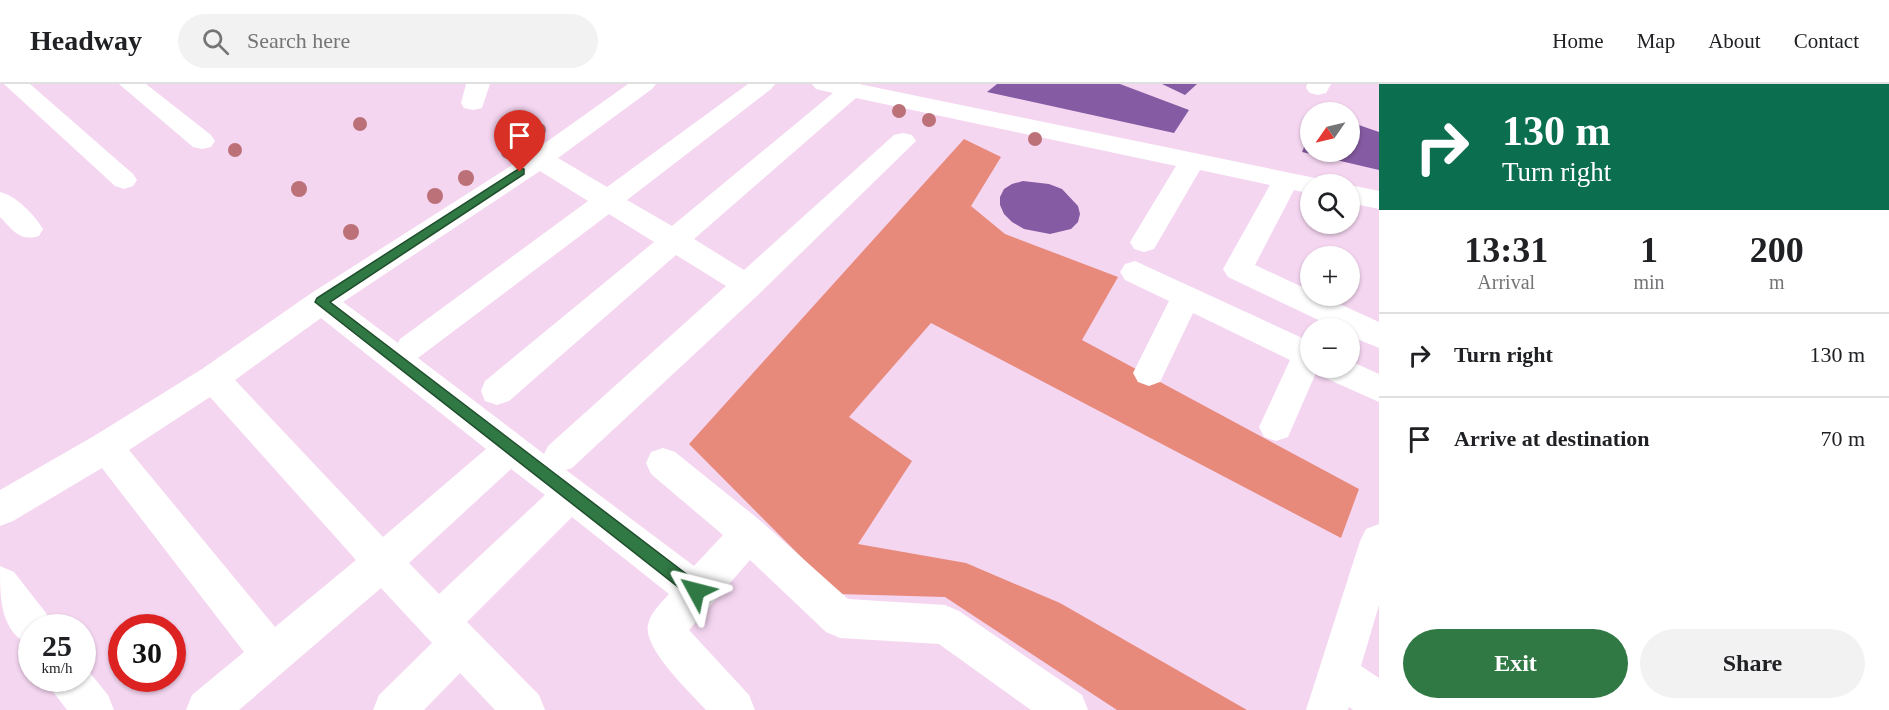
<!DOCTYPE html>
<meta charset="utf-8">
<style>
body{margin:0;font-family:"Times New Roman",serif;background:#f2f2f2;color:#202124;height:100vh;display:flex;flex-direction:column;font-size:22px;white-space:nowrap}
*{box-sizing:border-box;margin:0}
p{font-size:20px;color:#757577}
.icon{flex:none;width:33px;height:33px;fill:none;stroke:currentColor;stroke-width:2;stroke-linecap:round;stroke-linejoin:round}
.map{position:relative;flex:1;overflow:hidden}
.drawer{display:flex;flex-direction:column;background:#fff;width:510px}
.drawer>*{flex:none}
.banner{background:#0b6e4f;color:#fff;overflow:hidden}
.needle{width:39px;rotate:236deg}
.fabs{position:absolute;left:1300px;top:18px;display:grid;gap:12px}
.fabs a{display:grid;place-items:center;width:60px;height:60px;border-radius:50%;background:#fff;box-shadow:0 2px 4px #0004;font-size:30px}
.speed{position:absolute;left:18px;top:530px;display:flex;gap:12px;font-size:30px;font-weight:700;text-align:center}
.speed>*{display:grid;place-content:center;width:78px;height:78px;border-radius:50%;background:#fff;box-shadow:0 2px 4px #0004;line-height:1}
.speed small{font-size:15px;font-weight:400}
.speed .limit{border:9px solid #d22;background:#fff;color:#111}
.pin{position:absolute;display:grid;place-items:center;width:51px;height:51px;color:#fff;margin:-62px -26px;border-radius:50% 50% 50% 0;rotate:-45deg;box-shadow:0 0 6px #0007}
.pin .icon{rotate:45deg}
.me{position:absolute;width:66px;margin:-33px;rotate:308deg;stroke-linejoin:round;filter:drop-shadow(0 0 4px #0008)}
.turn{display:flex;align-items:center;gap:21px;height:126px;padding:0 24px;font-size:27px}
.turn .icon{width:78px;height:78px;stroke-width:2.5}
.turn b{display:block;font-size:42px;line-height:51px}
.eta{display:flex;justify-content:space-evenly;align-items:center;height:102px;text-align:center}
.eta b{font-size:36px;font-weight:800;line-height:42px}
.cta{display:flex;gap:12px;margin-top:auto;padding:12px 24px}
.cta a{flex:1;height:69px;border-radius:36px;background:#307844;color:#fff;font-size:24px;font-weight:800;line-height:69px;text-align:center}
.cta a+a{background:#f2f2f2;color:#202124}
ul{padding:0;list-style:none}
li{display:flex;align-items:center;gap:18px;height:84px;padding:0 24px;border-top:2px solid #e0e0e0}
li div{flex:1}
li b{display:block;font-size:22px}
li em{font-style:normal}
header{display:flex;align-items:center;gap:36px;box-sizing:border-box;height:84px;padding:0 30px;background:#fff;border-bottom:2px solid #e0e0e0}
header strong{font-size:28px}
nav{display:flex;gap:33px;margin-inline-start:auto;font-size:21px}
.search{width:420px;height:54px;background:#f2f2f2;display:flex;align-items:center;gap:15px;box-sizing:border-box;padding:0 21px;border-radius:33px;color:#757577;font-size:22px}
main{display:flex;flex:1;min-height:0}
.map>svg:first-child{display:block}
.forest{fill:#e78a7b}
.building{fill:#855ba3}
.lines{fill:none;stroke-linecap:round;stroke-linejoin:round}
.minor{fill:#fff;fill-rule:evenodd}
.tree{fill:#bb7177}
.route{fill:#307844;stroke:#1f4e2c;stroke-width:1.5}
</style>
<header>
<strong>Headway</strong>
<div class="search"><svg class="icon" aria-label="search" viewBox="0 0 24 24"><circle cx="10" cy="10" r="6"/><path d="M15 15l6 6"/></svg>Search here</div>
<nav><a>Home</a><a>Map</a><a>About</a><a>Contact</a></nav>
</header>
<main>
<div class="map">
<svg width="1379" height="626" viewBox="0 0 1379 626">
<rect width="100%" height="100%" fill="#f5d6f1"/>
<!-- forest -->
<path class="forest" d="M964,55L1001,73L971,122L1005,150L1118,193L1082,256L1359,405L1341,454L931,239L849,333L912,377L858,460L966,479L1060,519L1247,626H1117L945,513L838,510L689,360Z"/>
<!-- building -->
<path class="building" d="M997,0H1120L1189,26L1174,49L987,8Z
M1162,0H1197L1185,11Z
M1350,38L1379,48V86L1302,68L1311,46V68H1350Z
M1023,97L1049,100L1062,105L1078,122L1080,130L1078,138L1071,145L1050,150L1024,145L1012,138L1004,130L1000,121V113L1004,105L1012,100Z"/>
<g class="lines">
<!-- minor -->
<path class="minor" d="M4,0H30L133,90L137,96L133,102L124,105L115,102Z
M119,0H146L211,51L215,57L211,63L202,65L193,63Z
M466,0H490L482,24L473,26L464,24L461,19Z
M628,0H656L652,5L558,74L607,103L748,0H775L771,5L627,116L672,142L833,9L816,5L812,0H859L1320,95L1324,100H1311V110L1294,106L1255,181L1311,207V212H1322L1379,238V264L1350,252V244H1335L1228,193L1223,185L1270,101L1200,86L1154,165L1144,168L1134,165L1130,158L1176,82L856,14L694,155L744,186L894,51L903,49L912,51L916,57L759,210L572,384L566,386L694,482L723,451L651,390L646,379L651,368L663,364L675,368L762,438L848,515L945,521L959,527L1082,611L1088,626H1031L939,560L840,554L826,548L750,476L689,546L749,611L755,626H706C691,609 643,565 648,541C650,529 661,519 669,510L572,433L467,538L539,611L545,626H495L460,589L424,626H373L379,611L432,559L381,504L239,626H186L192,611L244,568L102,384L13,437L0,442V406L94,352L202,285L310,210L531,69ZM540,87L588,117L400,255L398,259L343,218ZM609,130L654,158L485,297L481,307L485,317L497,321L509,317L676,171L726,202L548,362L544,370L418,274ZM321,234L486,365L383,453L235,296ZM210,313L356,476L275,543L129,366ZM511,385L545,411L439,510L409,479Z
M1307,0H1331L1326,9L1318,11L1310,9L1306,4Z
M1350,101L1379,107V125L1350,119Z
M0,108C16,112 34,130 43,145L39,152C19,158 13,146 0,133Z
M1135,177L1311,258V284H1350V277L1379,290V318L1323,293L1318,284L1288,353L1276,357L1264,353L1259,343L1290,276L1193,229L1160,298L1149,302L1138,298L1133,289L1169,217L1125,196L1120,188L1125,180Z
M1379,440V521L1361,582L1379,594V626H1353L1349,623L1348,626H1306L1360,457L1366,445Z
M0,482L14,488L46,529L52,543H32V563C0,547 0,517 0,482Z
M82,579L108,611L114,626H67L54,609L48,594H82Z"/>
</g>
<!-- trees -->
<g class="tree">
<circle cx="899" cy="27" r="7"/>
<circle cx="929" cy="36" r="7"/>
<circle cx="360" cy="40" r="7"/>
<circle cx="539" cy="46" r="7"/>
<circle cx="1035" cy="55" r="7"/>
<circle cx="235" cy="66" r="7"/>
<circle cx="508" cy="68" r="7"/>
<circle cx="466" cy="94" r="8"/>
<circle cx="299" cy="105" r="8"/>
<circle cx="435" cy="112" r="8"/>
<circle cx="351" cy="148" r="8"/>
</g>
<!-- route -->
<path class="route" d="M520,84L524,85V90L330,218L702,502L704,507L702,513L696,515L691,513L315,218L317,214Z"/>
</svg>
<div class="fabs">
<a><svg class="needle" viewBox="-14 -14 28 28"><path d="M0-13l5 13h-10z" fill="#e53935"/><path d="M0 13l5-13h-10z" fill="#757577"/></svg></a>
<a><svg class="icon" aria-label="search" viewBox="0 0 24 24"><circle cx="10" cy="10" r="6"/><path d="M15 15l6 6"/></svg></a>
<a>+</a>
<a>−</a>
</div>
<div class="speed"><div>25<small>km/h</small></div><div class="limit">30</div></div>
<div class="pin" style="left:520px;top:88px;background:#d93025"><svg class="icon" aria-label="arrive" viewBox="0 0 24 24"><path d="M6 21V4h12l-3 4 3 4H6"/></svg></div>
<svg class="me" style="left:696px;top:507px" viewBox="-20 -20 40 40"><path d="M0-17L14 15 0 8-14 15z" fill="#307844" stroke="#fff" stroke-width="4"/></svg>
</div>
<section class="drawer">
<div class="banner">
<div class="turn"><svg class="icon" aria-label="right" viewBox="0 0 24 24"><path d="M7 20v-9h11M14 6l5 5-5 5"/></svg><div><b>130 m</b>Turn right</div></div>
</div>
<div class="eta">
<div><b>13:31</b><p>Arrival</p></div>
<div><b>1</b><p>min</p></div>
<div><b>200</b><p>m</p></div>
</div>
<ul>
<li><svg class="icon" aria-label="right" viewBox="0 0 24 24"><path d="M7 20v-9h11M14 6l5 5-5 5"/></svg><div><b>Turn right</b></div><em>130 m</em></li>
<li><svg class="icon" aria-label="arrive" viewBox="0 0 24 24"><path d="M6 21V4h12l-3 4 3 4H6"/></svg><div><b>Arrive at destination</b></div><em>70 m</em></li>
</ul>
<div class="cta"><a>Exit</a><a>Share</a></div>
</section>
</main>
